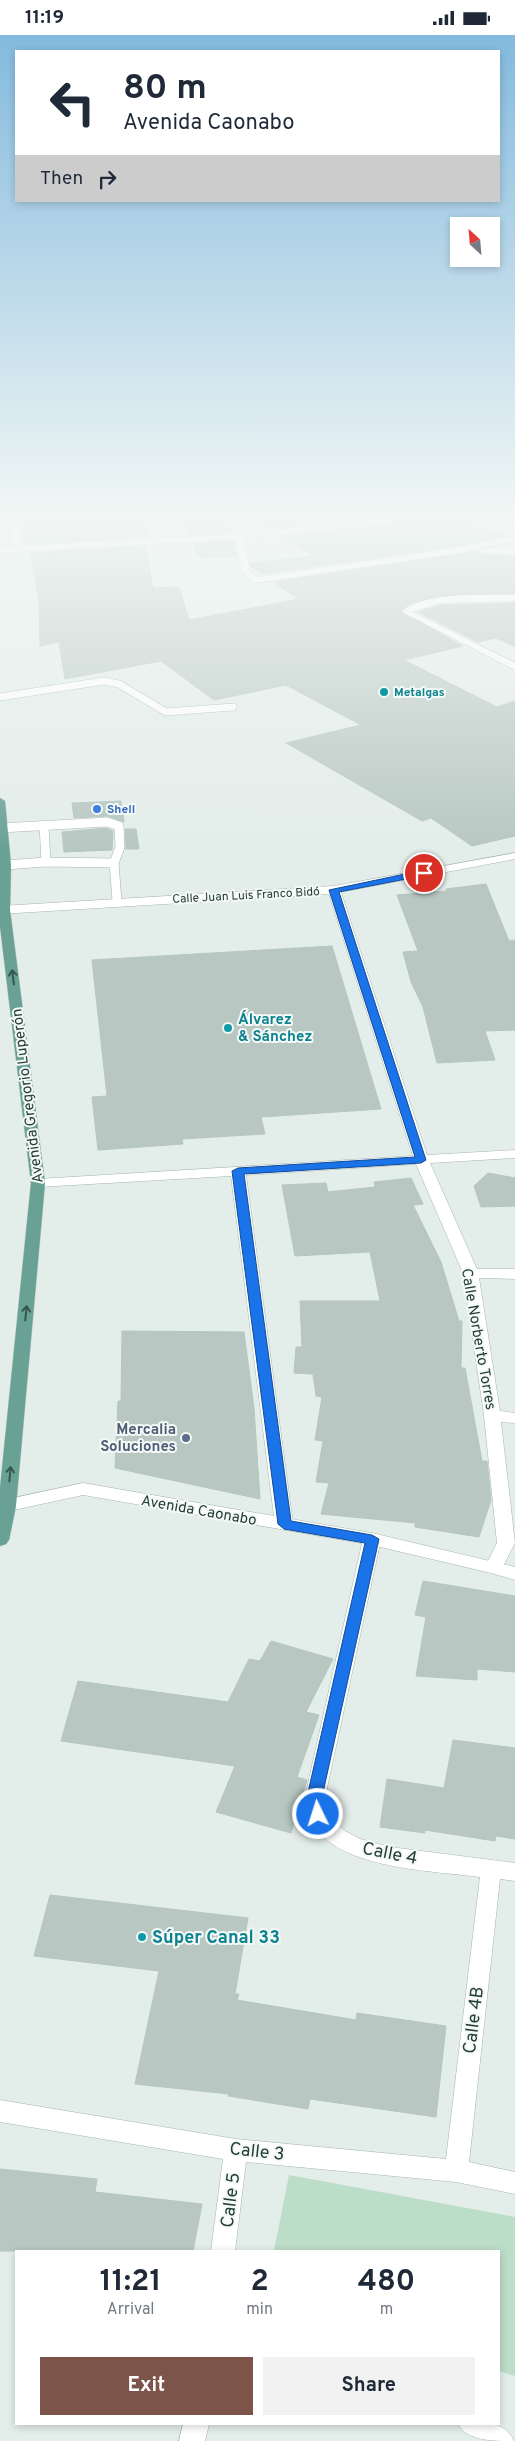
<!DOCTYPE html>
<meta charset="utf-8">
<style>
body{margin:0;font-family:Overpass,sans-serif;background:#f2f2f3;color:#1f2937;height:100vh;display:flex;flex-direction:column;font-size:19px;white-space:nowrap}
*{box-sizing:border-box;margin:0}
p{font-size:16px;color:#747a83}
.icon{flex:none;width:28px;height:28px;fill:none;stroke:currentColor;stroke-width:2;stroke-linecap:round;stroke-linejoin:round}
.map{position:relative;flex:1;overflow:hidden}
.sheet{position:absolute;left:15px;top:2215px;width:485px;height:175px;display:flex;flex-direction:column;background:#fff;border-radius:0px;box-shadow:0 2px 8px #0003}
.sheet>*{flex:none}
.guide{position:absolute;left:15px;top:15px;width:485px;height:152px;border-radius:0px;box-shadow:0 2px 8px #0003;background:#fff;color:#1f2937;overflow:hidden}
.needle{width:32px;rotate:334deg}
.fabs{position:absolute;left:450px;top:182px;display:grid;gap:10px}
.fabs a{display:grid;place-items:center;width:50px;height:50px;border-radius:0px;background:#fff;box-shadow:0 2px 8px #0003;font-size:25px}
.pin{position:absolute;display:grid;place-items:center;width:42px;height:42px;color:#fff;margin:-21px;border:2px solid #fff;border-radius:50%;box-shadow:0 1px 5px #0007}
.me{position:absolute;width:55px;margin:-28px;rotate:356deg;stroke-linejoin:round;filter:drop-shadow(0 0 4px #0008)}
.turn{display:flex;align-items:center;gap:18px;height:105px;padding:0 25px;font-size:22px}
.turn .icon{width:65px;height:65px;stroke-width:2.5}
.turn b{display:block;font-size:35px;line-height:42px}
.then{display:flex;align-items:center;height:48px;padding:0 25px;background:#0003;gap:10px;font-size:19px}
.eta{display:flex;justify-content:space-evenly;align-items:center;height:85px;text-align:center}
.eta b{font-size:30px;font-weight:700;line-height:35px}
.cta{display:flex;gap:10px;margin-top:auto;padding:10px 25px}
.cta a{flex:1;height:58px;border-radius:0px;background:#7d5449;color:#fff;font-size:20px;font-weight:700;line-height:58px;text-align:center}
.cta a+a{background:#f2f2f3;color:#1f2937}
.status{display:flex;justify-content:space-between;align-items:center;height:35px;padding:0 25px;background:#fff;direction:ltr}
.status svg{height:14px;fill:currentColor}
.map>svg:first-child{display:block}
.green{fill:#bcddc7}
.building{fill:#b8c7c2;stroke:#b5c6c0}
.lines{fill:none;stroke-linecap:round;stroke-linejoin:round}
.service-far1-casing{stroke:#a6b5b0;stroke-width:8}
.service-casing{stroke:#a6b5b0;stroke-width:10}
.minor-casing{stroke:#a6b5b0;stroke-width:1}
.tertiary-casing{stroke:#a6b5b0;stroke-width:1}
.primary-casing{stroke:#c1c9c7;stroke-width:1}
.service-far1{stroke:#fff;stroke-width:7}
.service{stroke:#fff;stroke-width:9}
.minor{fill:#fff;fill-rule:evenodd}
.tertiary{fill:#fff;fill-rule:evenodd}
.primary{fill:#69a195;fill-rule:evenodd}
.oneway{stroke:#34574f}
.route{fill:#1a73e8;stroke:#114b97}
.culture-dot{fill:#0f9aa8;stroke:#f4f9f7;stroke-width:2}
.shop-dot{fill:#3f7fe0;stroke:#f4f9f7;stroke-width:2}
.service-dot{fill:#5c6f8a;stroke:#f4f9f7;stroke-width:2}
.labels{text-anchor:middle;stroke-width:4;stroke-linejoin:round;paint-order:stroke}
.far-culture-label{font-size:12px;font-weight:bold;fill:#0d838f;stroke:#f4f9f7;text-anchor:start}
.far-shop-label{font-size:12px;font-weight:bold;fill:#366cbe;stroke:#f4f9f7;text-anchor:start}
.far-street-label{font-size:12px;fill:#233e38;stroke:#f4f9f7}
.culture-label{font-size:15px;font-weight:bold;fill:#0d838f;stroke:#f4f9f7;text-anchor:start}
.street-label{font-size:15px;fill:#233e38;stroke:#f4f9f7}
.service-label{font-size:15px;font-weight:bold;fill:#4e5e75;stroke:#f4f9f7;text-anchor:end}
.near-street-label{font-size:18px;fill:#233e38;stroke:#f4f9f7}
.near-culture-label{font-size:18px;font-weight:bold;fill:#0d838f;stroke:#f4f9f7;text-anchor:start}
</style>
<div class="status"><b>11:19</b><svg viewBox="0 0 49 12"><path d="M0 12V9h3v3zM5 12V6h3v6zM10 12V3h3v9zM15 12V0h3v12zM26 1h20v11H26zM47 4h2v5h-2z"/></svg></div>
<div class="map">
<svg width="515" height="2406" viewBox="0 0 515 2406">
<rect width="100%" height="100%" fill="#e3ede9"/>
<!-- green -->
<path class="green" d="M289,2140L515,2182V2341L499,2336V2216H274Z"/>
<!-- building -->
<path class="building" d="M20,479H150L146,502L30,509L23,508Z
M181,479H218L221,490L229,489L232,497L189,500Z
M298,479H407L271,493L257,485Z
M425,479H450L506,501L461,510L262,539L251,532L250,528L314,521L282,501L387,490Z
M233,506L237,521L198,522L193,508Z
M145,511L153,553L179,552L189,585L299,564L274,547L479,516L481,520L515,521V558L439,561L411,568L400,576L463,611L404,625L497,672L515,666V801L472,811L431,783L422,786L286,708L361,690L286,650L214,665L161,626L65,644L59,607L40,611L39,566L31,518Z
M515,568V612L496,603L478,607L418,577L441,570Z
M121,766L124,787L107,781L74,783L72,768Z
M106,793L113,796L112,815L64,817L62,797Z
M125,794H136L139,814H126Z
M486,849L509,906L515,905V995L485,996L495,1025L437,1028L423,972L411,947L403,917L418,916L397,860L447,856L446,854Z
M332,911L381,1074L261,1082L265,1099L182,1104L183,1109L98,1115L92,1062L107,1061L92,925Z
M488,1138L515,1143V1171L481,1172L474,1151Z
M411,1143L423,1169L413,1170L441,1227L459,1286H462L461,1333H465L482,1426H487L491,1465L479,1502L415,1492V1488L321,1479L329,1448L316,1447L323,1406L315,1405L322,1362L316,1361L313,1339L294,1338L296,1312H302L300,1266H380L370,1217L295,1221L282,1150L326,1148L328,1157L375,1152L374,1147Z
M122,1296L244,1297L254,1373L260,1464L115,1433L118,1366H121Z
M423,1546L515,1561V1637L477,1634V1645L416,1641L426,1582L415,1580Z
M271,1606L333,1624L306,1677L319,1680L297,1742L307,1745L291,1798L216,1777L235,1731L61,1706L78,1646L228,1667L249,1624L260,1626Z
M453,1705L515,1713V1804L496,1801L495,1806L425,1795V1798L380,1792L387,1744L444,1753Z
M50,1860L248,1883L235,1959H239L237,1965L356,1985L357,1978L446,1991L436,2082L310,2064L308,2074L228,2061L229,2059L135,2049L159,1936L34,1921Z
M0,2134L97,2144L95,2157L202,2169L193,2216H0Z"/>
<g class="lines">
<defs>
<path id="service-far1" d="M0,662L104,646L119,649L166,677L233,672"/>
<path id="service" d="M44,790L46,827
M1,793L107,787L119,791L120,812L114,828
M5,830L46,827L114,828L117,866"/>
<path id="minor" d="M10,479H18L21,511L234,499L228,479H236L242,498L423,479L387,488L244,503L250,537L258,542L461,512L515,501V505L461,518L256,548L242,538L235,504L0,518V512H13Z
M484,513H515V519L481,518V514Z
M515,560V566L441,568L413,577L515,628V635L402,577C422,556 487,560 515,560Z
M515,818V824L341,857L427,1120L515,1115V1123L430,1128L477,1234H515V1244L479,1243L500,1376L515,1378V1388L501,1387L515,1508L500,1537L494,1538L488,1537L485,1532L497,1508L484,1380L463,1238L416,1129L246,1140L293,1489L290,1493L284,1495L278,1493L275,1489L231,1141L38,1152L31,1148L38,1144L413,1121L329,859L0,879V871L334,851Z
M372,1498L378,1500L381,1504L327,1753L329,1774L334,1785L345,1796L360,1804L390,1812L515,1828V1846L500,1844L469,2127L515,2137V2159L456,2147L246,2127L235,2216H211L223,2124L0,2087V2065L236,2104L446,2124L480,1842C435,1836 349,1834 319,1797C310,1784 308,1768 307,1753L363,1504L366,1500Z
M183,2389H209L205,2406H179Z
M458,2389C478,2388 505,2384 514,2406C493,2406 467,2406 458,2389Z"/>
<path id="tertiary" d="M83,1448L372,1498L515,1532V1545L491,1538L372,1510L83,1460L0,1478V1466Z"/>
<path id="primary" d="M0,763L5,766L11,830L10,875L45,1148L16,1471L9,1505L6,1509L0,1511V1453L31,1148L0,891Z"/>
</defs>
<!-- service-far1 casing -->
<use href="#service-far1" class="service-far1-casing"/>
<!-- service casing -->
<use href="#service" class="service-casing"/>
<!-- minor casing -->
<use href="#minor" class="minor-casing"/>
<!-- tertiary casing -->
<use href="#tertiary" class="tertiary-casing"/>
<!-- primary casing -->
<use href="#primary" class="primary-casing"/>
<!-- service-far1 -->
<use href="#service-far1" class="service-far1"/>
<!-- service -->
<use href="#service" class="service"/>
<!-- minor -->
<use href="#minor" class="minor"/>
<!-- tertiary -->
<use href="#tertiary" class="tertiary"/>
<!-- primary -->
<use href="#primary" class="primary"/>
</g>
<!-- one-way arrows -->
<defs><path id="oneway-shaft" d="M-6 0H5M1.5-3L5.5 0L1.5 3" fill="none" stroke-width="1.6" stroke-linecap="round" stroke-linejoin="round" transform="scale(1.25)"/></defs>
<g class="oneway">
<use href="#oneway-shaft" transform="translate(13 942) rotate(-97)"/>
<use href="#oneway-shaft" transform="translate(26 1278) rotate(-84)"/>
<use href="#oneway-shaft" transform="translate(10 1439) rotate(-85)"/>
</g>
<!-- sky -->
<linearGradient id="sky" x2="0" y2="1"><stop stop-color="#83bade"/><stop offset="0.59" stop-color="#f2f7f5"/><stop offset="1" stop-color="#f2f7f5" stop-opacity="0"/></linearGradient>
<rect width="515" height="816" fill="url(#sky)"/>
<!-- route -->
<path class="route" d="M424,835L428,838L427,840L339,857L426,1125L421,1128L244,1139L291,1486L372,1500L379,1504L324,1753L323,1768L326,1779L324,1783L318,1785L313,1783C308,1773 308,1764 309,1753L365,1508L284,1494L278,1489L232,1136L238,1133L415,1122L329,855Z"/>
<!-- markers -->
<g class="culture-dot">
<circle cx="384" cy="657" r="5"/>
<circle cx="228" cy="993" r="5"/>
<circle cx="142" cy="1902" r="5"/>
</g>
<circle class="shop-dot" cx="97" cy="774" r="5"/>
<circle class="service-dot" cx="186" cy="1403" r="5"/>
<g class="labels">
<!-- far-culture labels -->
<g class="far-culture-label">
<text x="394" y="661">Metalgas</text>
</g>
<!-- far-shop labels -->
<g class="far-shop-label">
<text x="107" y="778">Shell</text>
</g>
<!-- far-street labels -->
<g class="far-street-label">
<text transform="translate(246 860) rotate(-3)" y="4">Calle Juan Luis Franco Bidó</text>
</g>
<!-- culture labels -->
<g class="culture-label">
<text x="238" y="989">Álvarez<tspan x="238" dy="17">&amp; Sánchez</tspan></text>
</g>
<!-- street labels -->
<g class="street-label">
<text transform="translate(27 1061) rotate(-97)" y="5">Avenida Gregorio Luperón</text>
<text transform="translate(479 1304) rotate(80)" y="5">Calle Norberto Torres</text>
<text transform="translate(199 1475) rotate(10)" y="5">Avenida Caonabo</text>
</g>
<!-- service labels -->
<g class="service-label">
<text x="176" y="1399">Mercalia<tspan x="176" dy="17">Soluciones</tspan></text>
</g>
<!-- near-street labels -->
<g class="near-street-label">
<text transform="translate(390 1818) rotate(11)" y="6">Calle 4</text>
<text transform="translate(473 1985) rotate(-83)" y="6">Calle 4B</text>
<text transform="translate(257 2116) rotate(6)" y="6">Calle 3</text>
<text transform="translate(230 2165) rotate(-83)" y="6">Calle 5</text>
</g>
<!-- near-culture labels -->
<g class="near-culture-label">
<text x="152" y="1908">Súper Canal 33</text>
</g>
</g>
</svg>
<div class="fabs">
<a><svg class="needle" viewBox="-14 -14 28 28"><path d="M0-13l5 13h-10z" fill="#e53935"/><path d="M0 13l5-13h-10z" fill="#747a83"/></svg></a>
</div>
<div class="pin" style="left:424px;top:838px;background:#d93025"><svg class="icon" aria-label="arrive" viewBox="0 0 24 24"><path d="M6 21V4h12l-3 4 3 4H6"/></svg></div>
<svg class="me" style="left:318px;top:1779px" viewBox="-20 -20 40 40"><circle r="17" fill="#1a73e8" stroke="#fff" stroke-width="3"/><path d="M0-11L8 9 0 5-8 9z" fill="#fff"/></svg>
<div class="guide">
<div class="turn"><svg class="icon" aria-label="left" viewBox="0 0 24 24"><path d="M17 20v-9H6M10 6l-5 5 5 5"/></svg><div><b>80 m</b>Avenida Caonabo</div></div>
<div class="then">Then<svg class="icon" aria-label="right" viewBox="0 0 24 24"><path d="M7 20v-9h11M14 6l5 5-5 5"/></svg></div>
</div>
<section class="sheet">
<div class="eta">
<div><b>11:21</b><p>Arrival</p></div>
<div><b>2</b><p>min</p></div>
<div><b>480</b><p>m</p></div>
</div>
<div class="cta"><a>Exit</a><a>Share</a></div>
</section>
</div>
